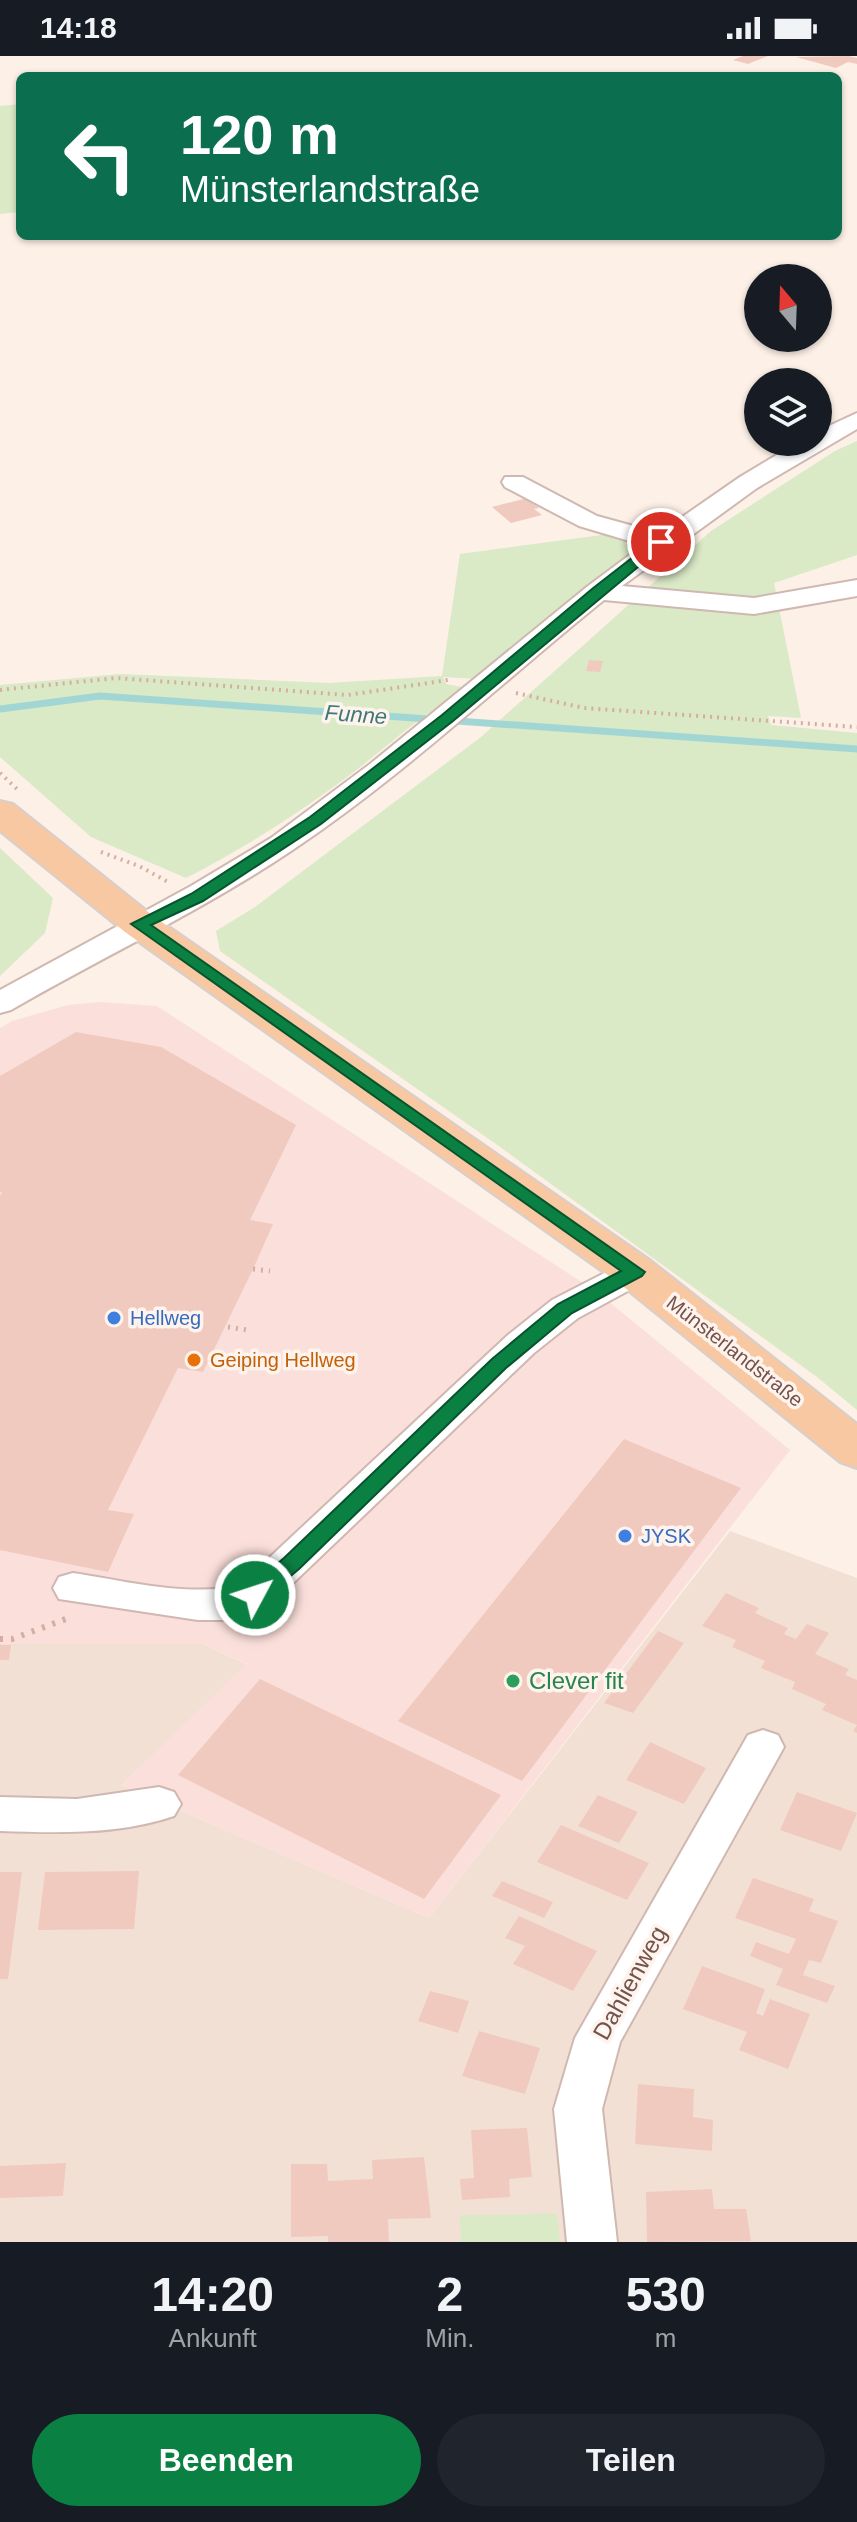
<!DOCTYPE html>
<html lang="de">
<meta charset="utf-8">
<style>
body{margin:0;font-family:Arial,sans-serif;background:#20242c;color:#f1f3f6;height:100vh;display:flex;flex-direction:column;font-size:30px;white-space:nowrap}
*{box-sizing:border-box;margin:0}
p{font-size:26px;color:#9ea1a6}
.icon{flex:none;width:44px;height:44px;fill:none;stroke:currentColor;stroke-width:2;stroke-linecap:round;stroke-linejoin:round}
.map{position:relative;height:2186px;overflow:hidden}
.sheet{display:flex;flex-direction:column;background:#171b24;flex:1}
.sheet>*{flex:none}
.top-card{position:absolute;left:16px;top:16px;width:826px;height:168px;border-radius:12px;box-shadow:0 2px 6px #0004;background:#0b6e4f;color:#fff;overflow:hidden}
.needle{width:52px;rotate:341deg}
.tools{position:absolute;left:744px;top:208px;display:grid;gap:16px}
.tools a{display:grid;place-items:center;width:88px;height:88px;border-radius:50%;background:#171b24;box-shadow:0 2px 6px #0004;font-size:40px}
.pin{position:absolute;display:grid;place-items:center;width:68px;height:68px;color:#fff;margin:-34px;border:4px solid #fff;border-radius:50%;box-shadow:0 2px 8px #0007}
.me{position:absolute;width:88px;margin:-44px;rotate:50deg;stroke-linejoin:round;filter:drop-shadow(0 0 6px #0008)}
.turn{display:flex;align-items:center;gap:28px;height:168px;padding:0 32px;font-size:36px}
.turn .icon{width:104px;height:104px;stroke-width:2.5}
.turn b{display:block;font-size:56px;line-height:68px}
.eta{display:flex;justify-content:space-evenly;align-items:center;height:136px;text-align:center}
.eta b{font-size:48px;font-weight:800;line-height:56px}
.primary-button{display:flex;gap:16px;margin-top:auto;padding:16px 32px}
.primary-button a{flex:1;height:92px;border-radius:48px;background:#0b8043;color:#fff;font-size:32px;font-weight:800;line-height:92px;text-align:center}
.primary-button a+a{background:#20242c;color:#f1f3f6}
.status{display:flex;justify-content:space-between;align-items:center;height:56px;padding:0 40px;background:#171b24;direction:ltr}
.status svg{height:22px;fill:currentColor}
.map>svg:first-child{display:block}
.residential{fill:#f3e0d5}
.commercial{fill:#fbdfdb}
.green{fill:#dae9c6}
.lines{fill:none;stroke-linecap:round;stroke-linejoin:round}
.stream{stroke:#a2d6d5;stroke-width:7}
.building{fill:#f0cabf}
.minor-casing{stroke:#cfb8b0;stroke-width:4}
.major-casing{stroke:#d8cfcd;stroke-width:4}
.path-far2{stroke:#d5ada2;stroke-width:4;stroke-dasharray:2 5;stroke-linecap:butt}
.path-far1{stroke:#d5ada2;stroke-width:5;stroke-dasharray:2 6;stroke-linecap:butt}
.path{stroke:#d5ada2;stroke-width:6;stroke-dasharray:3 8;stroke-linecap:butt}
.minor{fill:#fff;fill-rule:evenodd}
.major{fill:#f7c8a2;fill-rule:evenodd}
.route{fill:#0b8043;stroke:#07532c;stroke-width:2}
.shop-dot{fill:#3f7fe0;stroke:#fef4ed;stroke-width:3}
.food-dot{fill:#e8710a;stroke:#fef4ed;stroke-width:3}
.leisure-dot{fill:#2e9e5b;stroke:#fef4ed;stroke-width:3}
.labels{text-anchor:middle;stroke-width:7;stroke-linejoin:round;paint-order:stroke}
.shop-label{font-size:20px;fill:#366cbe;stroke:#fef4ed;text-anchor:start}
.street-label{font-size:20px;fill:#74534c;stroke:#fef4ed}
.food-label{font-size:20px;fill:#c56008;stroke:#fef4ed;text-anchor:start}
.water-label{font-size:22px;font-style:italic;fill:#407978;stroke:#fef4ed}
.near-leisure-label{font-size:24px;fill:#27864d;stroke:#fef4ed;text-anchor:start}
.near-street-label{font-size:24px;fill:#74534c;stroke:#fef4ed}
</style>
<div class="status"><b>14:18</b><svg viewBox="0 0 49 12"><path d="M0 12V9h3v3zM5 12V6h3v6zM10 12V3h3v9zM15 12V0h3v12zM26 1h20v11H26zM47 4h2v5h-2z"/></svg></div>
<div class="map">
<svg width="857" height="2186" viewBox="0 0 857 2186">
<rect width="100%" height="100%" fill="#fcf0e7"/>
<!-- residential -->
<path class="residential" d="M730,1475L857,1522V2186H0V1588H203L248,1609L121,1729L429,1862Z"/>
<!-- commercial -->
<path class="commercial" d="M101,946L157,950L597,1236L790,1394L429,1862L121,1729L247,1608L203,1588H0V972L12,965L68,949Z"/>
<!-- green -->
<path class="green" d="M20,48V156L0,158V50Z
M857,385V499L774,527L801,662L768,660L771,669L857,677V1354L817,1321L496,1088L220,895L216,875L255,851L481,681L711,475L835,395Z
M609,478L646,488L478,623L443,621L446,628L467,632C422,657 384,694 343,724C293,761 241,794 186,822L91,781L0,701V629L120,618L329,627L442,620L460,498Z
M0,792L53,842L45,877L0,920Z
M557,2158L560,2186H461L460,2159Z"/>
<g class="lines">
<!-- stream -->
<path class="stream" d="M0,653L100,640L857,693"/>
</g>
<!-- building -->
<path class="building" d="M743,0H768L748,8L733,4Z
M849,0L857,2V8L848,6L836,12L796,1Z
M527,442L539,452L534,453L542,459L511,467L492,451Z
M589,604L603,605L600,616L586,615Z
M76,976L161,991L296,1069L250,1164L273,1168L253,1213L203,1316L178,1312L108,1454L134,1458L108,1516L0,1494V1140L2,1136H0V1020Z
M624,1383L741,1432L522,1725L398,1665Z
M726,1537L759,1552L755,1557L788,1572L784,1578L796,1583L807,1568L829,1577L815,1598L849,1613L845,1619L857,1624V1677L853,1675L857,1669L822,1654L826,1648L792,1633L795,1626L761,1612L765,1605L732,1591L736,1584L702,1570Z
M658,1575L684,1587L633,1657L604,1647Z
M0,1589H11L9,1604H0Z
M260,1623L501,1739L424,1843L178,1719Z
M650,1686L706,1712L684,1748L626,1724Z
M797,1736L857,1757L841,1795L780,1774Z
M598,1739L638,1756L619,1787L578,1770Z
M561,1769L649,1807L627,1844L537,1806Z
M139,1815L134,1873L38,1874L45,1816Z
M0,1816H22L8,1923H0Z
M753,1822L814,1843L809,1855L838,1865L821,1907L809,1904L803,1919L835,1930L827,1947L776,1929L783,1913L750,1900L756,1886L789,1898L796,1883L735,1862Z
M502,1825L553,1846L544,1862L492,1840Z
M519,1860L597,1895L573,1935L513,1908L525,1890L505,1882Z
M702,1910L765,1933L756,1957L763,1960L770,1943L810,1958L788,2013L739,1994L747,1976L683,1953Z
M430,1935L469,1945L458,1977L418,1965Z
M479,1975L540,1992L525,2038L462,2020Z
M638,2028L694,2033L693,2061L713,2064L712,2095L635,2088Z
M527,2072L532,2121L509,2123L510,2141L462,2144L460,2123L474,2122L471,2074Z
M424,2101L431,2162L388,2163L389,2186H328V2180L291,2181V2108H327L328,2125L373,2123L372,2104Z
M66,2107L63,2140L0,2142V2110Z
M712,2133L714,2153H746L751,2185L647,2186L646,2136Z"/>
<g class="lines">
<defs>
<path id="minor" d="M857,357V373L757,432L622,530L754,542L857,524V540L754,558L604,544C500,628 402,721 291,795C202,855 104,900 11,954L0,957V934L191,830L271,782L370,708L588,530L643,489L579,470L505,431L502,426L505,421H523L597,460L659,477L740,421L798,386H818V375Z
M635,1204L648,1208L653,1216L648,1224L578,1262L534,1297L269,1550L224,1564H198L59,1543L53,1532L59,1521L73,1517C122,1524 194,1543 241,1528L508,1279L552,1244L622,1208Z
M763,1674L778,1679L784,1691L620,1986L602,2053L617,2186H567L554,2053L575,1982L748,1679Z
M159,1731L174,1736L181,1748L174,1760C118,1779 58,1777 0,1775V1741L77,1743Z"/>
<path id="major" d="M0,745L13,748L153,860L651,1205L857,1368V1412L840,1406L619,1227L125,876L0,775Z"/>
</defs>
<!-- minor casing -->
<use href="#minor" class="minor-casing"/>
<!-- major casing -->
<use href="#major" class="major-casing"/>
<!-- path-far2 -->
<path class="path-far2" d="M0,634L116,622L348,639L448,624
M516,637L584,652L857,671
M0,717L17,733
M101,796L139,810L168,826"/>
<!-- path-far1 -->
<path class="path-far1" d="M253,1213L270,1215
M228,1271L248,1274"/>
<!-- path -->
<path class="path" d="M0,1583H12L71,1561"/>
<!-- minor -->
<use href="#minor" class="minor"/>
<!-- major -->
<use href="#major" class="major"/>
</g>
<!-- route -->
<path class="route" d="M656,483L668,486L453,665L321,768L203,845L151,869L645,1216L642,1220L572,1257L506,1312L299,1513L262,1544H247L244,1539L247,1533L284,1502L492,1303L558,1248L621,1215L131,868L191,838L310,761L442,659L592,533Z"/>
<!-- markers -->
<g class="shop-dot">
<circle cx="114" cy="1262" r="8"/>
<circle cx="625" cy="1480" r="8"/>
</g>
<circle class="food-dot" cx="194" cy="1304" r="8"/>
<circle class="leisure-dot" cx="513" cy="1625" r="8"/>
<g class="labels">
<!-- shop labels -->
<g class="shop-label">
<text x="130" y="1269">Hellweg</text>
<text x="641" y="1487">JYSK</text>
</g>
<!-- street labels -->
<g class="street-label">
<text transform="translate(735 1295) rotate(38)" y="7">Münsterlandstraße</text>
</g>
<!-- food labels -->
<g class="food-label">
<text x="210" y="1311">Geiping Hellweg</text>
</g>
<!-- water labels -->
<g class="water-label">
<text transform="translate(356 658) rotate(4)" y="8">Funne</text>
</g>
<!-- near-leisure labels -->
<g class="near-leisure-label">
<text x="529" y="1633">Clever fit</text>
</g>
<!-- near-street labels -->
<g class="near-street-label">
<text transform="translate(630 1927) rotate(-61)" y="8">Dahlienweg</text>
</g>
</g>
</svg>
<div class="tools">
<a><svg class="needle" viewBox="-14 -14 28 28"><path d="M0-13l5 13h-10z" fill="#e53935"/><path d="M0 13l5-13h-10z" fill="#9ea1a6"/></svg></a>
<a><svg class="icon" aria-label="layers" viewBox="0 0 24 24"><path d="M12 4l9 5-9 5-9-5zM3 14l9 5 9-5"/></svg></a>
</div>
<div class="pin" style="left:661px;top:486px;background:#d93025"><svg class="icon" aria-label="arrive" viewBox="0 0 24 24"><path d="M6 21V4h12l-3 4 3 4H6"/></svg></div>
<svg class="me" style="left:255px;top:1539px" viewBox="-20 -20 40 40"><circle r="17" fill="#0b8043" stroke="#fff" stroke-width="3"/><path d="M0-11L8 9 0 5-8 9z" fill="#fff"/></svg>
<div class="top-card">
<div class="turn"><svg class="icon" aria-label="left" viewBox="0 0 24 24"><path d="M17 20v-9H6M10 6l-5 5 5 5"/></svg><div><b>120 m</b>Münsterlandstraße</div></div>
</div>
</div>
<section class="sheet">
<div class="eta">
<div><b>14:20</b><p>Ankunft</p></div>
<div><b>2</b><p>Min.</p></div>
<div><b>530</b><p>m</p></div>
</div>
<div class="primary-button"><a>Beenden</a><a>Teilen</a></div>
</section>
